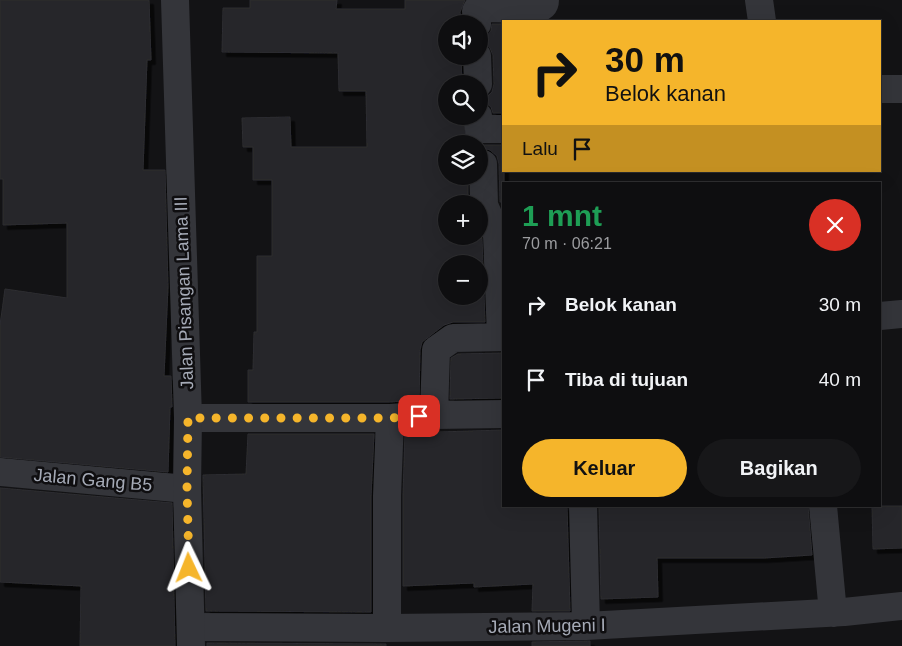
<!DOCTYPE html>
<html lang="id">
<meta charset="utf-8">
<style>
body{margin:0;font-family:Arial,sans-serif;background:#171719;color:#f1f3f6;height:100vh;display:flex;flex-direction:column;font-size:19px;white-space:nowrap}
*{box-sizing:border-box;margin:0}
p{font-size:16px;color:#9b9c9f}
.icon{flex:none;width:28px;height:28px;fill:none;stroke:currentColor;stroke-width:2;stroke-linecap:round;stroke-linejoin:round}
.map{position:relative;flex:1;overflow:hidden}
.side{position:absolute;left:502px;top:182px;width:379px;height:325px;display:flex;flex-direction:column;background:#0e0e10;border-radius:0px;box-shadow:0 5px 20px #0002,0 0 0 1px #2e2e30}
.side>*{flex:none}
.banner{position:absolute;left:502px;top:20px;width:379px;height:152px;border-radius:0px;box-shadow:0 5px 20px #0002,0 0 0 1px #2e2e30;background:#f5b52b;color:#111;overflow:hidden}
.fabs{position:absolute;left:438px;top:15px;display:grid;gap:10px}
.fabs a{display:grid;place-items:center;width:50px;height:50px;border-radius:50%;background:#0e0e10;box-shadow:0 5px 20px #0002,0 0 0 1px #2e2e30;font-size:25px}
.pin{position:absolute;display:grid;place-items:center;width:42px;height:42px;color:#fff;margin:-21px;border-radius:10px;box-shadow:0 2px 8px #0006}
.me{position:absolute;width:55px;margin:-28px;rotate:358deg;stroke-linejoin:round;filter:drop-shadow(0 0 4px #0008)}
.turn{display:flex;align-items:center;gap:18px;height:105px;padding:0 20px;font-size:22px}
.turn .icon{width:65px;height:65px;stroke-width:2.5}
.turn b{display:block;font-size:35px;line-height:42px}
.then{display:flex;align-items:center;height:48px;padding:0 20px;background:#0003;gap:10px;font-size:19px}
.round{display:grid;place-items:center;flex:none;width:52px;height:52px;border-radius:26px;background:#171719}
.head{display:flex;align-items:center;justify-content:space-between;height:85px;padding:0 20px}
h1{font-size:30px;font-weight:800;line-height:38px;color:#1e9e55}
.button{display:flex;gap:10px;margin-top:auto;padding:10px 20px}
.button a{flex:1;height:58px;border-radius:30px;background:#f5b52b;color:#111;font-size:20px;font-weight:800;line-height:58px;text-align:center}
.button a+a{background:#171719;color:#f1f3f6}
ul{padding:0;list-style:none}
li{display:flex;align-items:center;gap:15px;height:75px;padding:0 20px}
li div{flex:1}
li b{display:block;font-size:19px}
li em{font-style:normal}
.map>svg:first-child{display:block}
.building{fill:#262629;stroke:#2d2d31;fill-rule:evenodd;filter:url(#shadow)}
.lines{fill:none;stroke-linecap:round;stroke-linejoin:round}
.minor{stroke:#34353a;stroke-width:28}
.tertiary{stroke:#34353a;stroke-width:28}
.route{stroke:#f5b52b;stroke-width:9;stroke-dasharray:0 16.2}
.labels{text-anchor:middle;stroke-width:5;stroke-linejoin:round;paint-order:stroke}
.street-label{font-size:18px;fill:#a5aab6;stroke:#0f0e10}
</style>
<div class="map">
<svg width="902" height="646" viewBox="0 0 902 646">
<defs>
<filter id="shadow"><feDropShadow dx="4.5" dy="4.5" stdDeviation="0" flood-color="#0009"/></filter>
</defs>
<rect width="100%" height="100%" fill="#131315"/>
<!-- building -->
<path class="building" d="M0,0H149L151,60H147L143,170H165L168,287L164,376H171L172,407H170L168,472L0,457V325L5,289L67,298V223L3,225V179H0Z
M250,0H337L336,9H405V0H465L460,12L461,24H446V56H461L462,84H446V116H463L466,137L471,142L475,144H446V176H468V204H446V236H479V232L482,239L485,322H453L444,325L422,342L420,350L419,400L389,402H248V370H253L254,332H257V256H272V180H253V147H243L242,118L290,117L291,147H367L366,91H339L338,53L222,52L223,8H250ZM446,264H479V296H446Z
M492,24H504V113H493L491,107L485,102L479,101L487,97L492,92L494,84L493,55L490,48L485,42L479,41L486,37L491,31Z
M479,145H504V202H500L499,164L497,156L490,150L483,148L479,149Z
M504,353V398L450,399L451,358L458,354Z
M504,430V506H567L570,611H532L533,584L474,587V583L403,586V496L405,433Z
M248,434H374L371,496V612L206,611L203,475L246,474Z
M0,488L172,503L175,646H80L81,586L0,582Z
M599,506H808L812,555L764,558H657L658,597L601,599Z
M872,506H902V548L873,549Z
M590,641V646H532V642Z
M207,643L386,644V646H207Z"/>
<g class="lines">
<!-- minor -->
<path class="minor" d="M759,0L762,21
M477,24L476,11L478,8L537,9C542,7 545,6 545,0
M477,56L478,84
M880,89H902
M478,116L479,129H504
M483,164L484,205L497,235L501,337
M880,316L902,314
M434,415L436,350L453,338L504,337
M188,418H390L434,415L504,414
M0,472L187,489
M583,506L586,626
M823,506L833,613
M191,627L387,628L586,626L844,612L902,606
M387,628V496L390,418"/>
<!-- tertiary -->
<path class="tertiary" d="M175,0L188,418L187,489L191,646"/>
</g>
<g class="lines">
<!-- route -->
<path class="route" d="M189,568L187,488L188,418H390L419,416"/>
</g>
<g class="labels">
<!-- street labels -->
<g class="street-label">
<text transform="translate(184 293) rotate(-92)" y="6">Jalan Pisangan Lama III</text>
<text transform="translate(93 480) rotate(5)" y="6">Jalan Gang B5</text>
<text transform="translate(547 626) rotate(-1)" y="6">Jalan Mugeni I</text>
</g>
</g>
</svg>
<div class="fabs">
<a><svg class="icon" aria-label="sound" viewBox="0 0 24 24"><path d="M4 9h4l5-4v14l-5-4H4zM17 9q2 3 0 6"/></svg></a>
<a><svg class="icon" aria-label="search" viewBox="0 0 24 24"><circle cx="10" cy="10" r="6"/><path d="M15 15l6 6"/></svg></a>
<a><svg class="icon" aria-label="layers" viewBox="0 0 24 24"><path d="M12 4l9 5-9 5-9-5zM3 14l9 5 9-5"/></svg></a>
<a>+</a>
<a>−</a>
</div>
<div class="pin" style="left:419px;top:416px;background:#d93025"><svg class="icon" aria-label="arrive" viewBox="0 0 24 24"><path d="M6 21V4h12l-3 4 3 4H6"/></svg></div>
<svg class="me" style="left:189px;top:568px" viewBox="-20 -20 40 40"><path d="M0-17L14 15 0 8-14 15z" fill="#f5b52b" stroke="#fff" stroke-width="4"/></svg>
<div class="banner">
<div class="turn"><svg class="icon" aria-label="right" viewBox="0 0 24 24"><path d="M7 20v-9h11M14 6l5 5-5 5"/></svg><div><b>30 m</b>Belok kanan</div></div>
<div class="then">Lalu<svg class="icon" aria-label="arrive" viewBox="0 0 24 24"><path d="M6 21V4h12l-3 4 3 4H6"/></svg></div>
</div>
<section class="side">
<div class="head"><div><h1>1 mnt</h1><p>70 m · 06:21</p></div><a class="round" style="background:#d93025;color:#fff"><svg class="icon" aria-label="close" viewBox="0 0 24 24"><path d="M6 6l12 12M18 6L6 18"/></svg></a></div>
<ul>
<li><svg class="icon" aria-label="right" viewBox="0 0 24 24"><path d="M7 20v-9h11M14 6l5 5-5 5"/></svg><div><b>Belok kanan</b></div><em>30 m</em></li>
<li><svg class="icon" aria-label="arrive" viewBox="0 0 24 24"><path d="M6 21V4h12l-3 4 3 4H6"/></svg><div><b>Tiba di tujuan</b></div><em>40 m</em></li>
</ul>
<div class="button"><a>Keluar</a><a>Bagikan</a></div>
</section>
</div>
